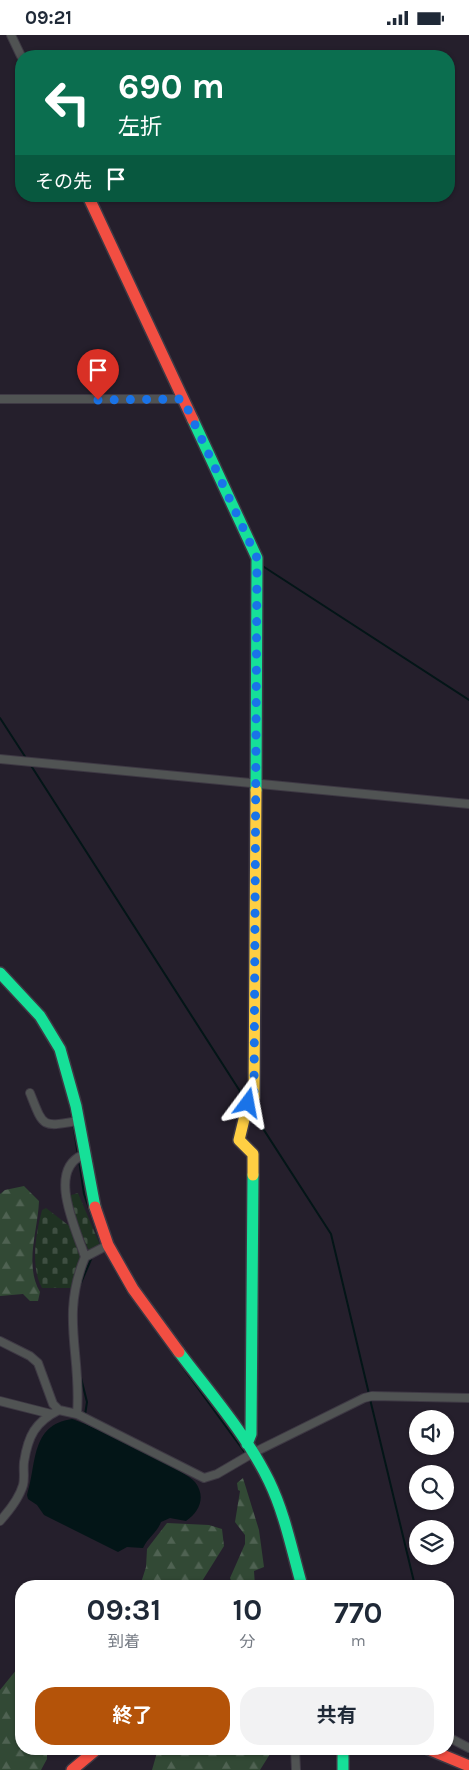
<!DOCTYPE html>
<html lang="ja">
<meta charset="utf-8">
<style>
body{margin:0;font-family:Karla,"Noto Sans JP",sans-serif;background:#f2f2f3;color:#1f2937;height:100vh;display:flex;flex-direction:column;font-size:19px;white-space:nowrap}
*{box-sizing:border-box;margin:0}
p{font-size:16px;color:#747a83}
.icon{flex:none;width:28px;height:28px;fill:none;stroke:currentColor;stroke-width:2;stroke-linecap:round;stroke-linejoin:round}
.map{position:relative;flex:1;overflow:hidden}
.panel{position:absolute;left:15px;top:1545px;width:439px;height:175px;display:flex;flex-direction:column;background:#fff;border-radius:20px;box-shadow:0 1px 4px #0004}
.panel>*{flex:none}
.banner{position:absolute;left:15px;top:15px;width:440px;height:152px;border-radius:20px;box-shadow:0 1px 4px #0004;background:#0b6e4f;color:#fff;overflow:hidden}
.tools{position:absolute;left:409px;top:1375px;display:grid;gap:10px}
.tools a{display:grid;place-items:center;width:45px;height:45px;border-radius:50%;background:#fff;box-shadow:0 1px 4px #0004;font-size:25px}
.pin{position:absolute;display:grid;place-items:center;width:42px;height:42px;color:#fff;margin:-51px -21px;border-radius:50% 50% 50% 0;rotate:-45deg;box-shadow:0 0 5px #0007}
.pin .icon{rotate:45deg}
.me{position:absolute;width:55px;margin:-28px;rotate:13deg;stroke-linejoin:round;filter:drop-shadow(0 0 4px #0008)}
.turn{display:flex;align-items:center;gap:18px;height:105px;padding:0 20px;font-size:22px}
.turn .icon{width:65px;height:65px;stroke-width:2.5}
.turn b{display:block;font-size:35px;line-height:42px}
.then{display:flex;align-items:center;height:48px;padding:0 20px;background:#0003;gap:10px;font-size:19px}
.eta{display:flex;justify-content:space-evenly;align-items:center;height:85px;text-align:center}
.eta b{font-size:30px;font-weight:700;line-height:35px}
.button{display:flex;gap:10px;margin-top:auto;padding:10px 20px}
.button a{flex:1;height:58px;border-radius:20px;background:#b45309;color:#fff;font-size:20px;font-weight:700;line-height:58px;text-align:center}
.button a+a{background:#f2f2f3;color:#1f2937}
.status{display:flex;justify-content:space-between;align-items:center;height:35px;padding:0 25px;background:#fff;direction:ltr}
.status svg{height:14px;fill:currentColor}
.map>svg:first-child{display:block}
.forest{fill:url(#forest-firs)}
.cemetery{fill:url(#cemetery-stones)}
.water{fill:#031517}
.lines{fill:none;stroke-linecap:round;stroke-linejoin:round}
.stream{stroke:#031517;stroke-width:2}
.street-casing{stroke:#3e3944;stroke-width:10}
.fast-casing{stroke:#3e3944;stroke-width:14}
.slow-casing{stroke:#3e3944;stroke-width:14}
.jam-casing{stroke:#3e3944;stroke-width:14}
.street{stroke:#505353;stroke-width:8}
.fast{stroke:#16e098;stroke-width:11}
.slow{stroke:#ffcf43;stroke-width:11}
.jam{stroke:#f24e42;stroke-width:11}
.route{stroke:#1a73e8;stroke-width:9;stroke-dasharray:0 16.2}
</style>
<div class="status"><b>09:21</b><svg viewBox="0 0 49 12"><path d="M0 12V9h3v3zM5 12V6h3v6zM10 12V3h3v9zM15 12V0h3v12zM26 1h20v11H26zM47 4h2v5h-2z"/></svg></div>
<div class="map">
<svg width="469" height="1735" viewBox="0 0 469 1735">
<defs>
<pattern id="forest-firs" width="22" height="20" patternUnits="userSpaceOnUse" patternTransform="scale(1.25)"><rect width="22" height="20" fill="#324935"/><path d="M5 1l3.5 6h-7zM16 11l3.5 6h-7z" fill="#4f6252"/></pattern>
<pattern id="cemetery-stones" width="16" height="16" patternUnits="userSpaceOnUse" patternTransform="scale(1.25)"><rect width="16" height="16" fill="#1f3222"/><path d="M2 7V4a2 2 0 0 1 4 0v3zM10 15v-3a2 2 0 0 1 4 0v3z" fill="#3f4f42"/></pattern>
</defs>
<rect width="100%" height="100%" fill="#251f2c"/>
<!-- forest -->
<path class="forest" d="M24,1151L39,1166C38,1196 24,1229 40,1257L38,1266H30L23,1259L0,1261V1159L5,1155Z
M243,1443L259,1495L264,1532L254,1536L255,1551H233L230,1543L245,1509V1500L235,1487L240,1456L238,1455L237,1448Z
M167,1488L209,1490L222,1494L224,1511L199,1551H140L146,1532L147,1514Z
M21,1629V1714H47V1724L41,1735H0V1655Z
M158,1714H271L270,1719L260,1735H152Z"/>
<!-- cemetery -->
<path class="cemetery" d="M78,1158L100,1210L89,1216L67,1166L68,1161Z
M46,1173L72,1193L82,1221L71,1253H42C30,1231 36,1198 42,1175Z"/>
<!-- water -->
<path class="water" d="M72,1384C89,1389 186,1435 195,1447C206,1461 200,1477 186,1486L170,1483L161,1487C157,1498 148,1502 143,1513L127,1512L118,1517L44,1480L37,1470L28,1464L27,1460C37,1429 30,1390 72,1384Z"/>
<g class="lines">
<!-- stream -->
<path class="stream" d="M18,22L21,29
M261,530L469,665
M0,683L26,723
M30,729L245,1064
M0,947L6,953
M69,1066L72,1083
M251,1075L331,1199L369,1359
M73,1088L78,1120
M79,1125L84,1159L100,1205
M107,1220L127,1256L246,1419
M80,1250L92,1222
M80,1339L87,1367L85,1380
M370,1364L415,1551
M272,1467L275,1477
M448,1694V1696"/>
<defs>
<path id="street" d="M11,0L21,21
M0,364H183
M0,724L469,769
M30,1058C44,1093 41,1092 78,1086
M83,1120C46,1135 77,1196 85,1222
M0,1306L30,1321L38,1328L53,1369L59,1375L77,1379L204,1443L217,1439L253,1418L364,1363L372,1361L469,1363
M0,1366L51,1379
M77,1379C82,1320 60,1282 85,1222L108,1210
M0,1486C9,1476 19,1464 23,1450C25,1443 23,1435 24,1427C28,1401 35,1387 59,1375
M448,1702L469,1713
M295,1714L296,1735"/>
<path id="fast" d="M193,385L257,523L256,755
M0,938L40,981L60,1014L76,1071L95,1172
M179,1317C210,1358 246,1399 269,1446C285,1479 292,1516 302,1551
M247,1409L251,1399L253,1140
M343,1714V1735"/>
<path id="slow" d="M253,1140V1119L239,1105L248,1068L254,1063L256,755"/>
<path id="jam" d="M88,161L193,385
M95,1172L108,1210L133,1254L179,1317
M428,1714L469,1731
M72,1735L97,1714"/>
</defs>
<!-- street casing -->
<use href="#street" class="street-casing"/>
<!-- fast casing -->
<use href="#fast" class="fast-casing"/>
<!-- slow casing -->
<use href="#slow" class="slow-casing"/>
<!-- jam casing -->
<use href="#jam" class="jam-casing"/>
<!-- street -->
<use href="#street" class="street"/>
<!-- fast -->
<use href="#fast" class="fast"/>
<!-- slow -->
<use href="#slow" class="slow"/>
<!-- jam -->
<use href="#jam" class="jam"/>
</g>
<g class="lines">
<!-- route -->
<path class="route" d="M98,365L183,364L257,523L254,1063L248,1068"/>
</g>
</svg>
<div class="tools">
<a><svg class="icon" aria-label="sound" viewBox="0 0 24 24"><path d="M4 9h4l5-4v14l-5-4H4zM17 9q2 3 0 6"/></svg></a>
<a><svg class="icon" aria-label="search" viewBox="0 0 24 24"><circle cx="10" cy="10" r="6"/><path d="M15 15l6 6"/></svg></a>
<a><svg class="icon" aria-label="layers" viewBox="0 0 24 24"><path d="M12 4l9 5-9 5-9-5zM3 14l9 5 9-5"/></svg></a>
</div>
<div class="pin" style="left:98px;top:365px;background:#d93025"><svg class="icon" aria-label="arrive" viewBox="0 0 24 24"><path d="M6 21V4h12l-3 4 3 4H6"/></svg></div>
<svg class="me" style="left:248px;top:1068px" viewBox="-20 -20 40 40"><path d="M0-17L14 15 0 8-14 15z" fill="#1a73e8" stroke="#fff" stroke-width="4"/></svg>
<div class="banner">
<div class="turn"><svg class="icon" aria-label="left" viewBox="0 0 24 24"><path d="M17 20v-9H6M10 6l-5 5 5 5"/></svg><div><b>690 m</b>左折</div></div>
<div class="then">その先<svg class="icon" aria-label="arrive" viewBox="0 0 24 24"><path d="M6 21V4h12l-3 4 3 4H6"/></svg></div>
</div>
<section class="panel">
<div class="eta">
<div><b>09:31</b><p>到着</p></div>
<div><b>10</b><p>分</p></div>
<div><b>770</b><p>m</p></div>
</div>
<div class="button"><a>終了</a><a>共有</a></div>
</section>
</div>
